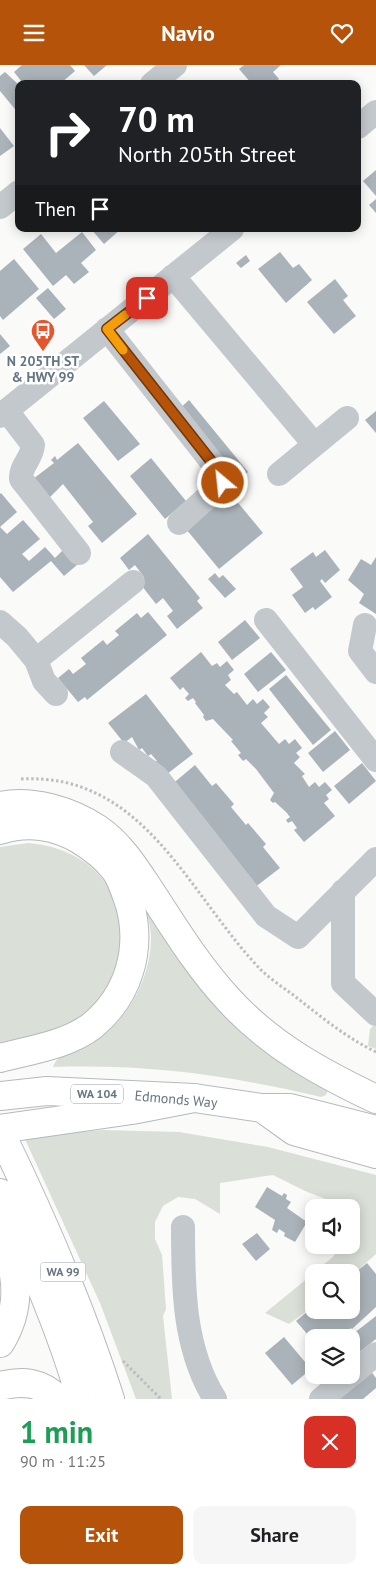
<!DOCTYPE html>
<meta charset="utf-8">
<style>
body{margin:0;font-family:"PT Sans",sans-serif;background:#f6f6f6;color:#202124;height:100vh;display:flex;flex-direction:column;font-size:19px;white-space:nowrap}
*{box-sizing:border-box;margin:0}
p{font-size:16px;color:#757577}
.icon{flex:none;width:28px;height:28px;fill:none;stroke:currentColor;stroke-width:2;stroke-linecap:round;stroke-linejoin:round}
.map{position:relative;height:1334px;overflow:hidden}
.side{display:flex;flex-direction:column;background:#fff;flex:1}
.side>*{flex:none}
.guide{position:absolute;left:15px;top:15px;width:346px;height:152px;border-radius:10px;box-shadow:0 2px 12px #0003;background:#202124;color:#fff;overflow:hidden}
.tools{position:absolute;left:305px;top:1134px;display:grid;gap:10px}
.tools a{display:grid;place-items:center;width:55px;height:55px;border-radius:10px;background:#fff;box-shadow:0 2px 12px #0003;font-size:25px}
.pin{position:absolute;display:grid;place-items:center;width:42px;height:42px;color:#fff;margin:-21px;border-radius:10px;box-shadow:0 2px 8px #0006}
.me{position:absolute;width:55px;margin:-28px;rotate:332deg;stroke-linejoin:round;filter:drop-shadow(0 0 4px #0008)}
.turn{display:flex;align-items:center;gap:18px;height:105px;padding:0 20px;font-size:22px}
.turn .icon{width:65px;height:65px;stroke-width:2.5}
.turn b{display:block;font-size:35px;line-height:42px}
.then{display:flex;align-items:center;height:48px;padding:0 20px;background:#0003;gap:10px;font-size:19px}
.round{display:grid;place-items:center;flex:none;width:52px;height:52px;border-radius:10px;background:#f6f6f6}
.headline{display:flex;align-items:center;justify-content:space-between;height:85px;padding:0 20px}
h1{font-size:30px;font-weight:800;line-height:38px;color:#1e9e55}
.primary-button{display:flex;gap:10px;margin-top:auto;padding:10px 20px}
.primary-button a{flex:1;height:58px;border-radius:10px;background:#b45309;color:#fff;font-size:20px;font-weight:800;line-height:58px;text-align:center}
.primary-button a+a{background:#f6f6f6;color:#202124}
header{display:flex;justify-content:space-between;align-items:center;height:65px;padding:0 20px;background:#b45309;color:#fff;font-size:22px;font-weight:800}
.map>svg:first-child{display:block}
.green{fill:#dadfd7}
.building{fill:#aab3b9}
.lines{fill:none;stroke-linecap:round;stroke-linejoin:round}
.major-casing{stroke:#b5babe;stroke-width:30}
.highway-casing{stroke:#b4b9bd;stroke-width:30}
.path{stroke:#bbbfc2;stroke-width:3;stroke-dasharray:2.5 2.5;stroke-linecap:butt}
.minor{stroke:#c3c8cc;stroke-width:24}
.major{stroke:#fff;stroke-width:28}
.highway{stroke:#fff;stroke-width:28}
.route-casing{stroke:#753606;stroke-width:12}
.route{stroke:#b45309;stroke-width:9}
.slow{stroke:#f59e0b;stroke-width:9}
.labels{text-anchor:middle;stroke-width:5;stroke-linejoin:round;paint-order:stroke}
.shield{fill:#fff;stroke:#939fa8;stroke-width:1}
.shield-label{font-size:12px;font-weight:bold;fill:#657683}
.poi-label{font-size:14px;font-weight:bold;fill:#657683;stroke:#fff}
.street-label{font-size:14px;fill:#657683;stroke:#fff}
</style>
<header><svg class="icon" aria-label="menu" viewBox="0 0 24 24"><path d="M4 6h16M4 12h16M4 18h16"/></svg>Navio<svg class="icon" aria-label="heart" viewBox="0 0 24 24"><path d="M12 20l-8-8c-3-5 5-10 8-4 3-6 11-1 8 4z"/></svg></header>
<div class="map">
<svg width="376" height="1334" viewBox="0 0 376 1334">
<rect width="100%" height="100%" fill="#fafaf8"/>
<!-- green -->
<path class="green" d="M28,778C77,782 114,810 123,860C124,868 121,879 120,887C117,906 112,927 97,941C69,967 35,972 0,982V782Z
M142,833L325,1021L328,1026L326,1030L321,1032C227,1010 150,999 53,1002C58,986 81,985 94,977C128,956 152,911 151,870C150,858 146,845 142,833Z
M376,958V984L368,981L370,964Z
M103,1065L179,1067L268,1082L376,1110V1189L351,1211V1208L314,1207L333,1192L341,1180H351V1163L359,1150L351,1146V1142H346L305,1126L273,1110L220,1118V1149L195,1134L178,1132L163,1141L155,1157V1174L162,1190L166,1244L163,1251L172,1334H136L100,1238L24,1072Z
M314,1208V1241L289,1259L265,1248Z"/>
<!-- building -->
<path class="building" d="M22,0H70L75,6L60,19H20L22,17L14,7Z
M84,0H107L94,11Z
M244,0H281L273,7L279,14L274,19H252L239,4Z
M5,7L19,20V49L0,26V11Z
M0,63L14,81L0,91Z
M376,105V131L363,116Z
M376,134V148L369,140Z
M91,164H121L104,179Z
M82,167L96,185L81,198L89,207L74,219L66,210L53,221L23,184L41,169L56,188Z
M280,187L293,203L299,199L312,215L286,238L258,204Z
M246,190L250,196L241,203L236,198Z
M14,194L39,224L3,255L0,251V206Z
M335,214L348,231L343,235L356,251L334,269L307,237Z
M48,223L66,244L54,254L36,233Z
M0,269L10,281L0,289Z
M189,335L248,407L236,417L178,345Z
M104,336L140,379L118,396L83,353Z
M376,346V368L365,355Z
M78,378L137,449L102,478L88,461L93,457L63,419L49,433L33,414L54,398L51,395L55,391L57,395Z
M151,393L186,436L165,454L130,411Z
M1,428L17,447L0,462L7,469L23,455L40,474L22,489L29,496L45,482L55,493L63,485L77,500L64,511L51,496L13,527L0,512V429Z
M230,428L263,468L219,504L186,464Z
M148,469L200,533L197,536L203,543L177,564L167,551L173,546L163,533L156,539L138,516L144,512L135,500L129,505L120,493Z
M325,485L340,505L325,518L322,514L320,516L332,532L315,545L313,542L305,548L292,530L303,522L290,504L313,487L316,492Z
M376,492V549L359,538L364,529L348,515L361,494L371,500Z
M215,508L219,513L223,510L236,524L225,533L208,514Z
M148,547L167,570L87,635L85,632L78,637L58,613L69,604L73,609L86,599L81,593L103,575L107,580L119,570L115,566L137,548L141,553Z
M245,555L260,573L232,595L218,577Z
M201,587L212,601L217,598L220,602L227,596L234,605L228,610L231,615L225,620L234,629L237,627L247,640L253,634L257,639L263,634L270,642L264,648L268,652L261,658L279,679L285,674L289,679L295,674L302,683L296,688L300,692L294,698L305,709L302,711L309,722L315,717L319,722L325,717L332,725L326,730L329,734L324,738L335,751L304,777L294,765L297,763L292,756L288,758L286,755L290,752L286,747L275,737L273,738L270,735L274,728L256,704L246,694L243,696L238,690L241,688L231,676L233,675L213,654L206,656L203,652L204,650L195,638L196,637L193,633L188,636L185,633L189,629L183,622L180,625L170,613Z
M271,587L286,605L258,627L244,609Z
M286,610L331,665L313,680L269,624Z
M146,629L193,689L167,709L155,697L157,696L151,689L148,691L142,683L139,685L132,672L124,678L108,658Z
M335,666L350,685L323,707L308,688Z
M362,698L376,716L349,739L334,721Z
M195,700L212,721L216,718L234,739L231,742L246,760L248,758L266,779L263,782L280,803L254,823L170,721Z
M267,1122L282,1131L284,1128L287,1130L286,1134L291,1137L287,1143L307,1157L295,1177L284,1171L285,1168L279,1164L277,1168L272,1165L275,1155L255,1142Z
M257,1168L270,1184L256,1196L242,1179Z
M367,1198L376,1209V1242L352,1264L351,1263L339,1272H314V1277L296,1256L314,1241V1245H351V1211Z
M376,1251V1274L357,1289L351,1283V1272H349Z
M284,1272L311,1304L292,1320L265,1288Z
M370,1305L376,1313V1323L363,1334H335Z"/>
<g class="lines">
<defs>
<path id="major" d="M0,1031L47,1026L194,1033L262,1043H290L376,1065
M262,1043L294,1066L376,1089"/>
<path id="highway" d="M0,741C32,734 70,746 98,764C119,778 135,803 149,824C174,862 198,902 229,935C270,980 321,1008 376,1034
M0,765C27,756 56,760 80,775C93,783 105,792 115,805C122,814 126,829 130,840C142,884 129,930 93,960C68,980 30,985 0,993
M0,1064L132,1045L194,1033
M0,1067C42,1153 81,1243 110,1334
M0,1128C30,1195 61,1263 81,1334
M0,1278C23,1241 16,1211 6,1172
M0,1321C23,1315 41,1317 58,1334"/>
</defs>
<!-- major casing -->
<use href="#major" class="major-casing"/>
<!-- highway casing -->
<use href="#highway" class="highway-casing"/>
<!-- path -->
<path class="path" d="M21,714C145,707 189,831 262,906C271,914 282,922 292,929C319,950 345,972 376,987
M123,1296L161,1334"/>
<!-- minor -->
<path class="minor" d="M152,19L175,0
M358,62L376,47
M0,142L19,127
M173,211L314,379
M107,264L222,410L223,418L179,458
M7,346L33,380C32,394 20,401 21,414L79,488
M0,351L232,164
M279,409L347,353
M266,555L376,695
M0,557L17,572L36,595L133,517
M365,560L360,586L376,607
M36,595L44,616L56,629
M122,687L156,711L266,851L298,872L376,794
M343,826V918L376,949
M183,1162C183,1220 183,1283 215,1334
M351,1310L376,1289
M321,1334L351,1310"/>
<!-- major -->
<use href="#major" class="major"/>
<!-- highway -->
<use href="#highway" class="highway"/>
</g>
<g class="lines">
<defs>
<path id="route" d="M147,233L107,264L222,410L223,418"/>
</defs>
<!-- route casing -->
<use href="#route" class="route-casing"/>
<!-- route -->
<use href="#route" class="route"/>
<!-- slow -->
<path class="slow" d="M123,285L107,264L125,250"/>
</g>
<!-- icons -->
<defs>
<symbol id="bus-pin" viewBox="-11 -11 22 30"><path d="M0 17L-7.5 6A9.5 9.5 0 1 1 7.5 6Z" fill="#e4572e" stroke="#fff"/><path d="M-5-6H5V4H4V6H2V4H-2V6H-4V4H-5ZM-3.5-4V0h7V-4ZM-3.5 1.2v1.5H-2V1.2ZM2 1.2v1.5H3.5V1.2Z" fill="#fff"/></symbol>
</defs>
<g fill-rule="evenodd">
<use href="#bus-pin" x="29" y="252" width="28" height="38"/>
</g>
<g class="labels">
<!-- shield labels -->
<g class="shield">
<rect x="71" y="1019.5" width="52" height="19" rx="4"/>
<rect x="40.5" y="1197.5" width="45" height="19" rx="4"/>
</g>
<g class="shield-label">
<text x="97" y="1033">WA 104</text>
<text x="63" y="1211">WA 99</text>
</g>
<!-- poi labels -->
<g class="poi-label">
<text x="43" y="301">N 205TH ST<tspan x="43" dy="16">&amp; HWY 99</tspan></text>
</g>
<!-- street labels -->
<g class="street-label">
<text transform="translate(176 1034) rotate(5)" y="5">Edmonds Way</text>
</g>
</g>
</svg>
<div class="tools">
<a><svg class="icon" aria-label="sound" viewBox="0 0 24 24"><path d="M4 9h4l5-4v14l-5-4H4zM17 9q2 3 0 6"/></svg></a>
<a><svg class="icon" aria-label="search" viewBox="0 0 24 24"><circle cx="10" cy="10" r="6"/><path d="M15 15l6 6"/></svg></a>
<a><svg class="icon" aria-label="layers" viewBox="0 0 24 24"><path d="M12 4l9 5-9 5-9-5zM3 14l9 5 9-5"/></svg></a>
</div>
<div class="pin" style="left:147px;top:233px;background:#d93025"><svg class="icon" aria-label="arrive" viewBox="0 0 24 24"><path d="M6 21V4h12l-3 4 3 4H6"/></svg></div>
<svg class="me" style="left:223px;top:418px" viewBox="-20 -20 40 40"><circle r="17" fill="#b45309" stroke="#fff" stroke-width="3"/><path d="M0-11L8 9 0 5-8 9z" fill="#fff"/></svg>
<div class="guide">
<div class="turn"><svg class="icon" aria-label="right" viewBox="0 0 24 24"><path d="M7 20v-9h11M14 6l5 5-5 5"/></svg><div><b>70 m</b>North 205th Street</div></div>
<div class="then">Then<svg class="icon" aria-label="arrive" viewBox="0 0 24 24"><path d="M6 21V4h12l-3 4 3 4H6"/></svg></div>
</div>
</div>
<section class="side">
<div class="headline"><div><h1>1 min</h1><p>90 m · 11:25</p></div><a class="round" style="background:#d93025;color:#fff"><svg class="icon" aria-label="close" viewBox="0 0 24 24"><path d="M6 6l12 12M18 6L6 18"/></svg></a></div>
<div class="primary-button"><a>Exit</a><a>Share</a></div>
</section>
